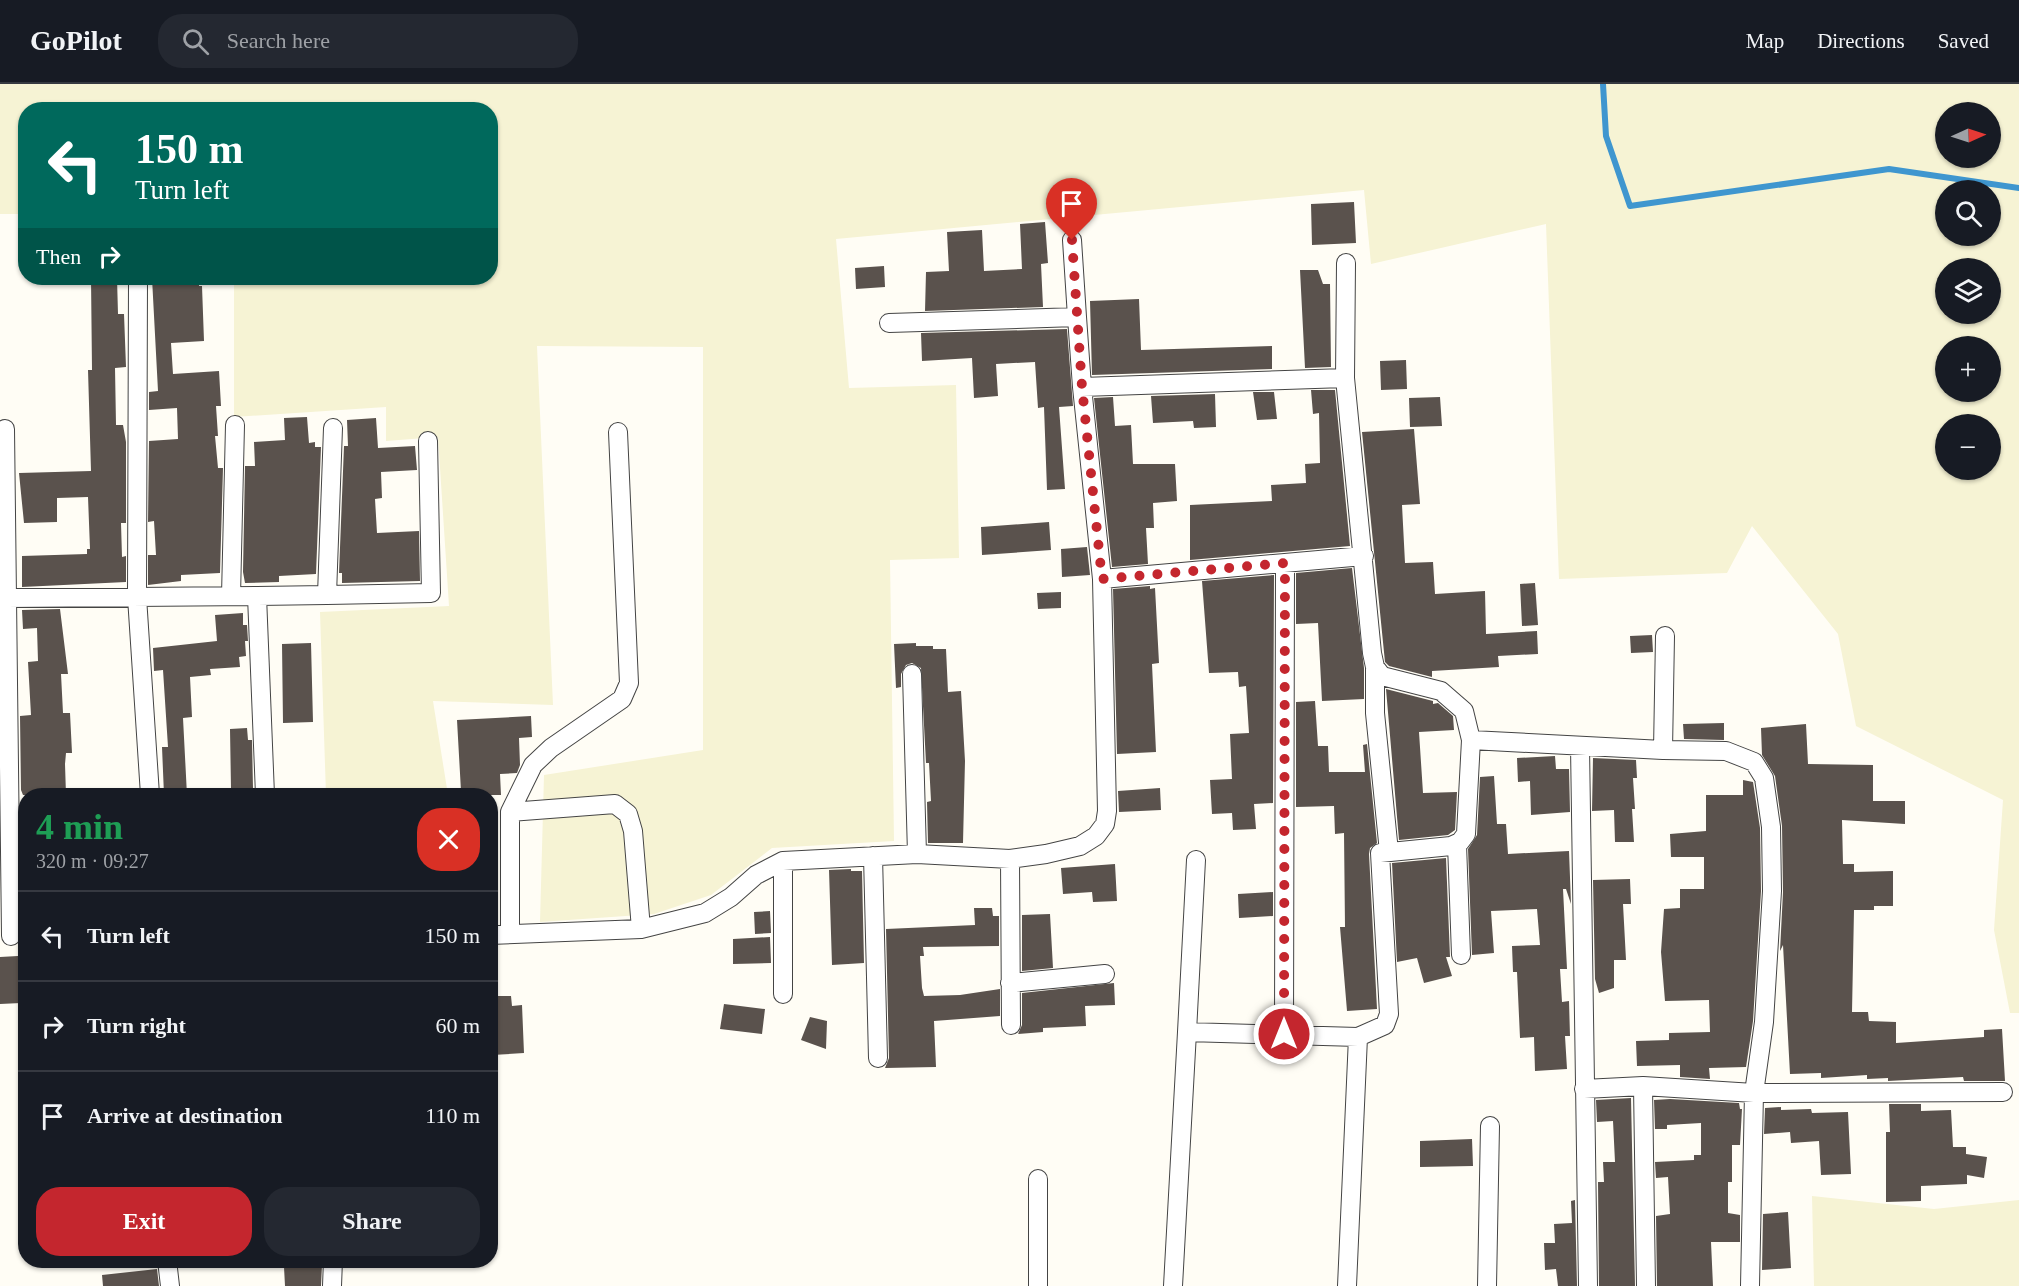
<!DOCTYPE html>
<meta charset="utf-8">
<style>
body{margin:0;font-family:Georgia,serif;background:#242831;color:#f1f3f6;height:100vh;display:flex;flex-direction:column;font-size:22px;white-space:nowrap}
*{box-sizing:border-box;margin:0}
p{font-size:20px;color:#9ea1a6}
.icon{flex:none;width:33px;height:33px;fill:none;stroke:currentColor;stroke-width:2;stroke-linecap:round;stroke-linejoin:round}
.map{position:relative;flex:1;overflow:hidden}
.side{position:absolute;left:18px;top:704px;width:480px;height:480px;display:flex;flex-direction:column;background:#171b24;border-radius:24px;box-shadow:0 2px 4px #0004}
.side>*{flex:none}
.hud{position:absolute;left:18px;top:18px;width:480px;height:183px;border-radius:24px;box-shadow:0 2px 4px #0004;background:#00695c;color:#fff;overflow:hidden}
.needle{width:39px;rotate:87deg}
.buttons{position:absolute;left:1935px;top:18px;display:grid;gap:12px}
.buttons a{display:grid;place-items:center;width:66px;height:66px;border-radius:50%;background:#171b24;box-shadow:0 2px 4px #0004;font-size:30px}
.pin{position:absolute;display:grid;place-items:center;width:51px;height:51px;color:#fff;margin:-62px -26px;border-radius:50% 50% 50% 0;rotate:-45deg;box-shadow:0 0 6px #0007}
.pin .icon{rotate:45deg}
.me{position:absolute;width:66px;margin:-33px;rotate:0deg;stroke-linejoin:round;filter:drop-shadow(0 0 4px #0008)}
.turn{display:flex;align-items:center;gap:21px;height:126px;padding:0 18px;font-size:27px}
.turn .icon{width:78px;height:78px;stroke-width:2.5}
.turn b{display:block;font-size:42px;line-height:51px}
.then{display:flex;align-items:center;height:57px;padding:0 18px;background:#0003;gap:12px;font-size:22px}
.round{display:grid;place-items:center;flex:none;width:63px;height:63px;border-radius:24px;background:#242831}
.summary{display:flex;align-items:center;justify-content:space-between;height:102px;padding:0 18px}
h1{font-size:36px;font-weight:700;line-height:45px;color:#1e9e55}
.button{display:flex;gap:12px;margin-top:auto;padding:12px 18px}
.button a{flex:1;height:69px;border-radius:24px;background:#c4262e;color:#fff;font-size:24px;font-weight:700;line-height:69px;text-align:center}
.button a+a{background:#242831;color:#f1f3f6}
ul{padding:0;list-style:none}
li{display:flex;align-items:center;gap:18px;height:90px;padding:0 18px;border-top:2px solid #363941}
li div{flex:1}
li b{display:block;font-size:22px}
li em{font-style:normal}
header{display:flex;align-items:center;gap:36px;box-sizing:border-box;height:84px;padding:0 30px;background:#171b24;border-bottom:2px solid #363941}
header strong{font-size:28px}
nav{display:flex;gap:33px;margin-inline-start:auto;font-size:21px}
.search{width:420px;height:54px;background:#242831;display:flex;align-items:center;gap:15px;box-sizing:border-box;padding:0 21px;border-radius:24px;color:#9ea1a6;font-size:22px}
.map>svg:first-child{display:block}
.farmland{fill:#f6f3d4;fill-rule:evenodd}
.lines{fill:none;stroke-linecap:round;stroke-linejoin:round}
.stream{stroke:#3f96cf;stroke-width:6}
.building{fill:#5a524d}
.street-casing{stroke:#444;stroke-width:20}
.street{stroke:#fff;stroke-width:18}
.route{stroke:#c4262e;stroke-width:10;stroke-dasharray:0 18}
</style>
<header>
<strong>GoPilot</strong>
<div class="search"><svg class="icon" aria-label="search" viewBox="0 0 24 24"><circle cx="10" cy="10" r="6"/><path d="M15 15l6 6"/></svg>Search here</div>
<nav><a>Map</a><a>Directions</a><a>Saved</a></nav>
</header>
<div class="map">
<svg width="2019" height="1202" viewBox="0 0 2019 1202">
<rect width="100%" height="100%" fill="#fffdf5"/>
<!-- farmland -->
<path class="farmland" d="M0,0H2019V929H2010L1994,846L2003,716L1856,642L1838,550L1752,442L1727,489L1559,495L1546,140L1371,180L1364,106L836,155L849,304L956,301L959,474L890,476L894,757L772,764L711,811L654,830L540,838L544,691L703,666V263L537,262L553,621L433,617L448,711H326L320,528L449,522L438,353L386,357V323L234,333V194H490V26H26L25,130H0ZM1946,28H1990V74H1946ZM1946,106H1990V152H1946ZM1946,184H1990V230H1946ZM1946,262H1990V308H1946ZM1946,340H1990V386H1946Z
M1812,1112L1934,1125L2019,1116V1202H1814Z"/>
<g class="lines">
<!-- stream -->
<path class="stream" d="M1603,0L1606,52L1630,122L1889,85L2019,104"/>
</g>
<!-- building -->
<path class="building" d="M1354,118L1356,159L1312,161L1311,120Z
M1045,138L1048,179L1041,180L1043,223L925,227L926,188L949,187L947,148L982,146L984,187L1022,185L1020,140Z
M884,182L885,203L856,205L855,184Z
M1300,186H1318L1323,200H1330L1331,283L1305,284Z
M91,194H117L118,230H124L126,283L115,284L116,341H123L126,358V439H121L122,473L126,472V498L22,503V472L87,470V465H90L88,413L57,414V438L24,439L19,389L91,387L88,286H92Z
M152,194H172V198L199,196V202H202L204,257L171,259L173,290L219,287L221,322H216L218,352H215L218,384H223L220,489L181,491V497L148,501V471H156L154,437L148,438L149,357L178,355L177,324L149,326V308L158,307Z
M1139,215L1141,266L1272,262V285L1092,291L1090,217Z
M1067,245L1073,322L1059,323L1065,405L1047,406L1044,323L1038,324L1035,278L996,280L998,312L974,314L972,274L922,277L921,249Z
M1406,276L1407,305L1381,306L1380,277Z
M1311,306H1335L1350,462L1190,476V421L1272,417L1271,401L1306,399L1305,380L1320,379L1319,329L1313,330Z
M1253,308H1274L1277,335L1257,336Z
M1215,310L1216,343L1194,344L1193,337L1153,339L1151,312Z
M1113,313L1115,342L1131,341L1133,380H1175L1177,417L1153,419L1154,444H1146L1148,480L1112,483L1094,314Z
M1440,313L1442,342L1410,343L1409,314Z
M307,333L309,359L315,358V363H321L316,490L279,492V498L245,499L243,488L245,382H255L254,358L285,356L284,334Z
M376,334L378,364L415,362L417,386L381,388L382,414L375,415L377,449L419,447L420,497L342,499V489H339L344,362H348L347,336Z
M1414,345L1420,420L1402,421L1405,479L1433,478L1435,510L1485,507L1486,550L1537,547L1538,570L1498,572L1499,583L1432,587V593L1389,582L1385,578L1362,348Z
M1049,438L1051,466L982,471L981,443Z
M1087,463L1090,491L1062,493L1061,465Z
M1352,484L1364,584V615L1322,617L1318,539L1296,540V489Z
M1274,491L1273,719L1254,720L1256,745L1233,746L1232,729L1212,730L1210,696L1232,695L1230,650L1249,649L1246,602L1239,603L1238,588L1209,589L1202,497Z
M1535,499L1538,541L1522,542L1520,500Z
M1150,502V505L1155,504L1159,579L1152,580L1156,668L1117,670L1113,505Z
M1061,508V524L1038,525L1037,509Z
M60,525L68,590H61L63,629H70L72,669H66L65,680L66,711H23L21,706L20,632L31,631L28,578L38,577L37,544L23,545L22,526Z
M243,529V541H247L248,557H245L246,572L239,573L240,583L210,585L211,591L190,593L192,633L183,634L187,711H164L162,663H168L163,586L154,587L153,564L217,557L215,531Z
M1652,551L1653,568L1631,569L1630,552Z
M311,559L313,638L283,639L282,560Z
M916,559V562H933V565H946L948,608L961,607L965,677L963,759H928L927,718L931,717L929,679H926L921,584L912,579L906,581L901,590V603L896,604L894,560Z
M1386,605L1433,617V620L1438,619L1453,632L1454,646L1419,648L1423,709L1457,708L1455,746L1448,751L1399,756Z
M1315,617L1318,662H1328L1329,688H1365L1363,661L1367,660L1377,759L1370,764L1369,770L1377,925L1347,927L1340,843H1345L1344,749L1335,750L1334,722L1296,723V618Z
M531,632L532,653L519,654L520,681L517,689L500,690L501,711H472V706L461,707L457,636Z
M1724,639V656L1684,655L1683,640Z
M1806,640L1808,680L1873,681V717H1905V740L1842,736L1843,780H1854V788L1893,787V822H1874V826H1854L1852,928H1868L1869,937L1896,938V959L1984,953V946L2002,945L2005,997H1964L1963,993L1888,997V994L1867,995V991L1821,994V989L1790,990L1783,861L1780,867L1783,808L1782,742L1775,692L1762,671L1761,644Z
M247,644L248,656H252L253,704L231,705L230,645Z
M1555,672L1556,685H1569L1570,728L1531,731L1530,697L1518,698L1517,674Z
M1593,674L1636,676L1637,694H1633L1635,725H1632L1634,758H1615L1614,726L1592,727Z
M1494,692L1497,740H1506L1508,770L1569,767L1571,820L1566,805H1563L1567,885H1560L1562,918L1569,917L1570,952H1565L1567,985L1535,987L1534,953L1520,954L1517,888H1513L1512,862L1540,861L1537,825L1491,827L1494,869L1472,871L1468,765L1477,751L1480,693Z
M1743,696L1753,698L1760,744L1761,807L1753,937L1746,983L1709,984L1710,995L1680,993V981L1637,982L1636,957L1669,956V949L1710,948L1709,916L1665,917L1661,868L1664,825L1680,824V805H1704V773H1671L1670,750L1706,747V711H1743Z
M1160,704L1161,726L1119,728L1118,707Z
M1446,774L1450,873H1446L1452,892L1424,899L1417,874L1397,878L1392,779Z
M1115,780L1117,817L1093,818L1092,808L1063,810L1061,784Z
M851,785V787H862L864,879L832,881L829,786Z
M1630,795L1631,820H1623L1626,876H1614V904L1599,909L1595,895L1593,796Z
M1273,808V832L1239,834L1238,810Z
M974,824H992L993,832H999V862L923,863L924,872H920L922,904L924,912L960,911L1000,905V932L934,937L936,983L885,984L889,974L886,845L975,841Z
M770,827L771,849L755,850L754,828Z
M1050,830L1053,884L1022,887V831Z
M770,853L771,879L733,880V855Z
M18,872L21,919L0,920V873Z
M1114,899L1115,921L1085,922L1086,942L1043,944V948L1018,950L1022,941V909Z
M493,912H511L512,922L522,921L524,969L492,971L490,923H494Z
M724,920L765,925L762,950L720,945Z
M810,933L827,937L826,965L801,956Z
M1631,1014L1635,1202H1599L1598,1098H1604L1603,1078H1615L1613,1037L1597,1038L1596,1016Z
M1670,1015L1739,1019L1740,1025H1742L1740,1061H1732V1098H1728V1129L1740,1131V1158H1711L1713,1202H1657L1656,1132L1670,1130L1668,1093L1656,1094L1655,1078L1694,1076V1071H1701V1039L1667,1041V1045H1655L1654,1016Z
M1889,1020H1921V1027L1951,1026L1953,1063H1966V1070L1987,1073L1984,1094L1967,1091V1100L1921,1102V1117L1886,1118V1048H1890Z
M1781,1023V1026L1811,1025L1812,1029L1848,1028L1851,1090L1821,1091L1819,1057L1791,1059L1790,1048L1764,1050L1765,1024Z
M1472,1055L1473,1082L1420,1083V1057Z
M1575,1116L1577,1202H1558L1556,1185L1545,1186L1544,1159H1555L1554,1140L1572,1139L1571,1117Z
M1788,1128L1791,1184L1762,1186L1763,1130Z
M322,1181L321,1202H285L284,1183Z
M157,1185L159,1202H103L102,1191Z"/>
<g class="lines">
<defs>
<path id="street" d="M1072,156L1077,233
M138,194L137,513L150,711
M889,239L1077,233L1082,303
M1345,294L1346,179
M5,345L7,514
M1102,495L1364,472
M327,511L431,509L428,357
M231,512L235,341
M1375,583V629L1389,768
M912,590L917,770
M1580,662L1588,1202
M1663,666L1665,552
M265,711L257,512L327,511L333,344
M510,728L533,681L551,664L622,615L629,599L618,348
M1457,760L1461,871
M873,772L878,974
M1010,775L1011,941
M510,850V728L615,720L628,730L633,747L641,845
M490,851L641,845L705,829L731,813L756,791L783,777L917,770L1010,775L1046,770L1080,762L1096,752L1105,740L1107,727L1102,495L1082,303L1345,294L1372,569L1375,583L1382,592L1441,607L1464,627L1471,656L1663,666L1726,667L1754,678L1764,694L1771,743L1772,807L1764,938L1754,1009L1750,1202
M11,852L7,514L257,512
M1010,899L1105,890
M783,910V777
M1187,948L1196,776
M1284,950L1285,479
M1643,1002L1646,1202
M1584,1005L1643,1002L1754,1009L2003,1008
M1038,1095V1202
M167,1176L170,1202
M332,1202L333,1176
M1173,1202L1187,948L1358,953
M1347,1202L1358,953L1385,941L1389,930L1380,769L1451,762L1460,758L1466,750L1471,656
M1487,1202L1490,1042"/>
</defs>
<!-- street casing -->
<use href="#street" class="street-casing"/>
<!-- street -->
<use href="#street" class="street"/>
</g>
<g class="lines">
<!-- route -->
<path class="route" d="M1072,156L1082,303L1102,495L1285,479L1284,950"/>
</g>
</svg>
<div class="buttons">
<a><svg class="needle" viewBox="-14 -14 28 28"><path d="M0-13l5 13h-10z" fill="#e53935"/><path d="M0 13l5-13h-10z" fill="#9ea1a6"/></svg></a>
<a><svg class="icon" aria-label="search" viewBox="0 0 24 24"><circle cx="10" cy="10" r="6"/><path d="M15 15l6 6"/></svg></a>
<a><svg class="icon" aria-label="layers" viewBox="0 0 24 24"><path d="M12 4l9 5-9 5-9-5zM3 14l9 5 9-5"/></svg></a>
<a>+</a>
<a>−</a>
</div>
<div class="pin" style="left:1072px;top:156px;background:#d93025"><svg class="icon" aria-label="arrive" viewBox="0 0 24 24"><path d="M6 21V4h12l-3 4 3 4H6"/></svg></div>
<svg class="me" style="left:1284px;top:950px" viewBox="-20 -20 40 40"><circle r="17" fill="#c4262e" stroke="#fff" stroke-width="3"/><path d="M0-11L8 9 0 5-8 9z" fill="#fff"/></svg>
<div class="hud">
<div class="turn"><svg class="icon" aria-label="left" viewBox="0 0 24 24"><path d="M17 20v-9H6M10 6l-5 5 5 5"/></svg><div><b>150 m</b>Turn left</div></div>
<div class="then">Then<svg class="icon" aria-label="right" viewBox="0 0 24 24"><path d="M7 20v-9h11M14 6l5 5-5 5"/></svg></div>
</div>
<section class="side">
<div class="summary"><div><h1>4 min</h1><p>320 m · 09:27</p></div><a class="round" style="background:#d93025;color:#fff"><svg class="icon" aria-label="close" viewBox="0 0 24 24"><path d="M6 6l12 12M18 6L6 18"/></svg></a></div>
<ul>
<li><svg class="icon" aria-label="left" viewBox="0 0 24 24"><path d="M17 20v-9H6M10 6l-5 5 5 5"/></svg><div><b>Turn left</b></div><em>150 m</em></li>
<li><svg class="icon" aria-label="right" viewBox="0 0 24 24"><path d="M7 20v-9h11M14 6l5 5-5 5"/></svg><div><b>Turn right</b></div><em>60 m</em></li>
<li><svg class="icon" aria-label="arrive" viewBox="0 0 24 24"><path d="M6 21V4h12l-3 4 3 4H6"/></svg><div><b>Arrive at destination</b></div><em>110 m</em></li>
</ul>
<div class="button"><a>Exit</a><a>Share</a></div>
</section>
</div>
